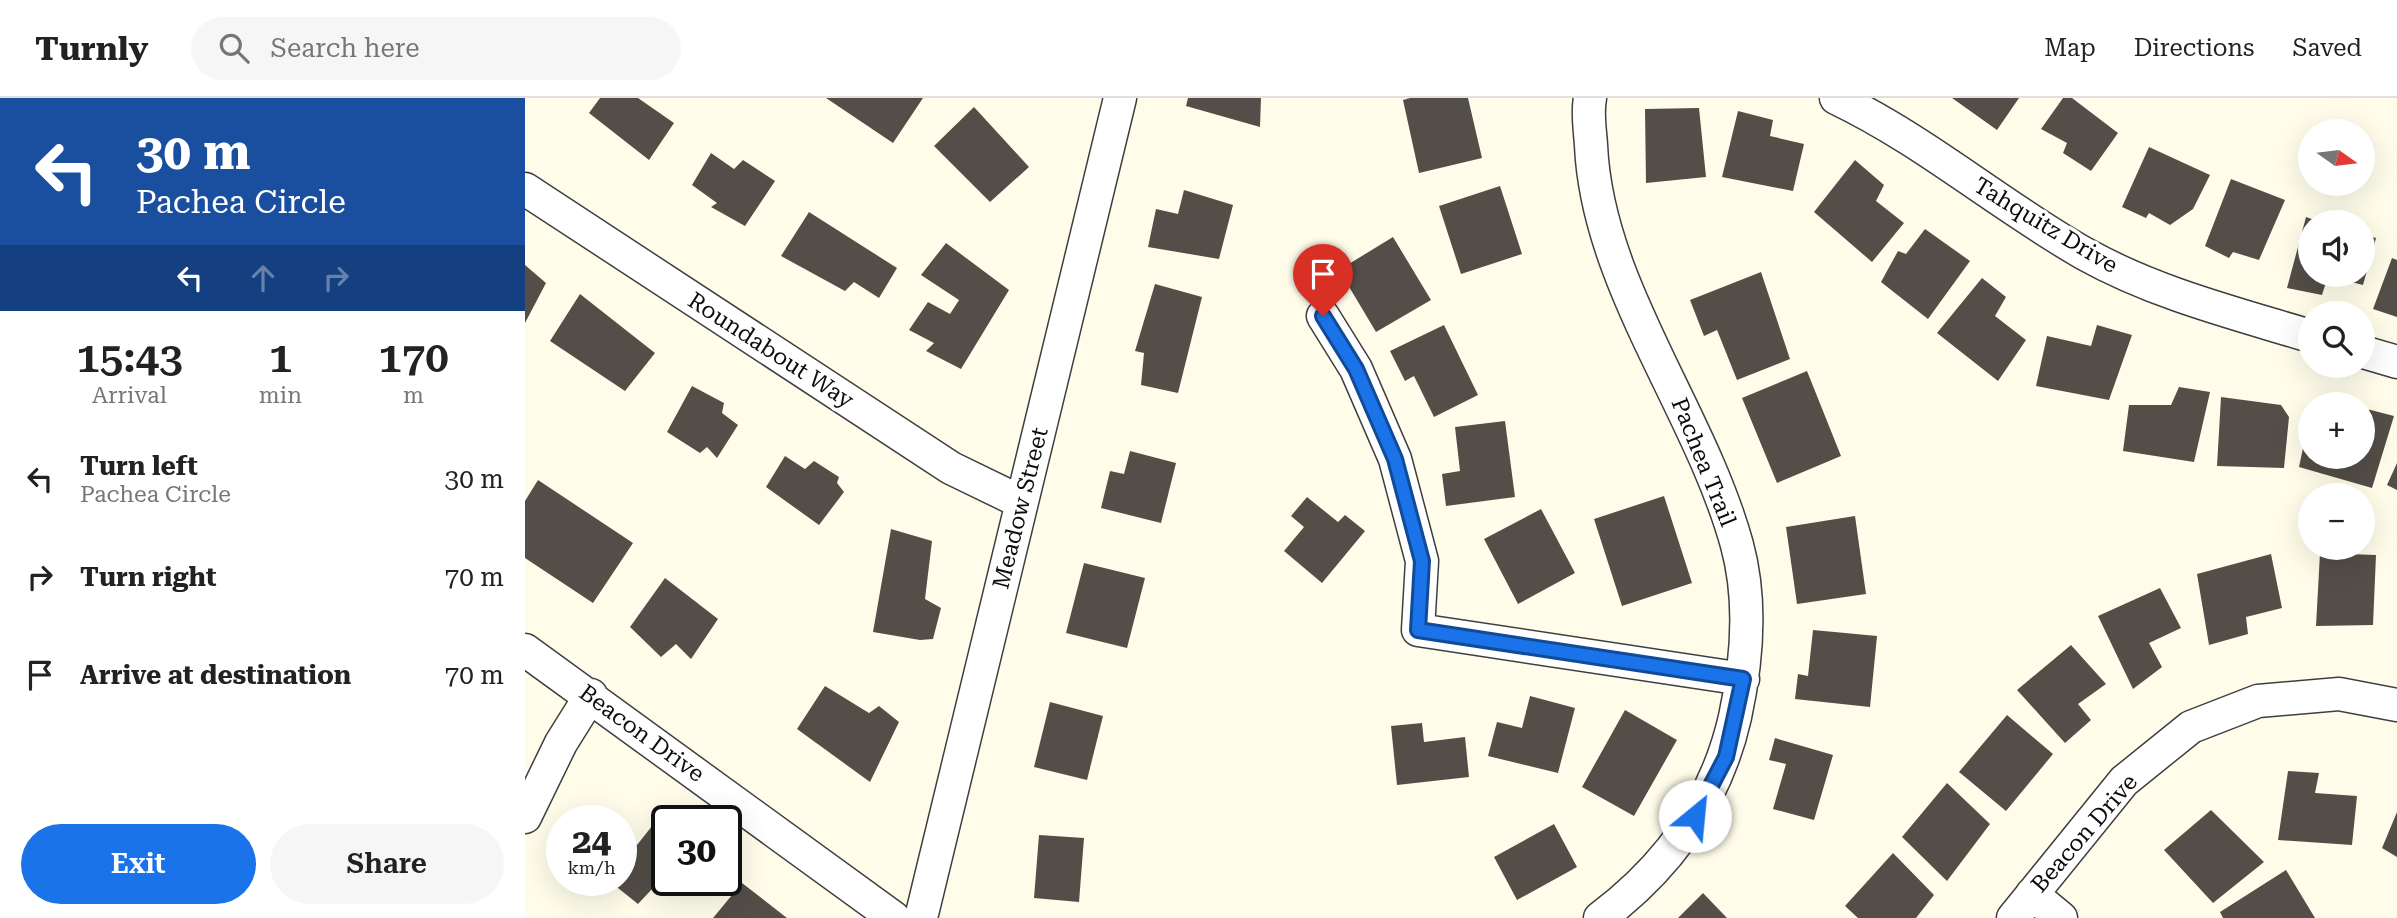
<!DOCTYPE html>
<meta charset="utf-8">
<style>
body{margin:0;font-family:"Roboto Serif",serif;background:#f6f6f6;color:#222;height:100vh;display:flex;flex-direction:column;font-size:26px;white-space:nowrap}
*{box-sizing:border-box;margin:0}
p{font-size:23px;color:#767676}
.icon{flex:none;width:38px;height:38px;fill:none;stroke:currentColor;stroke-width:2;stroke-linecap:round;stroke-linejoin:round}
.map{position:relative;flex:1;overflow:hidden}
.panel{display:flex;flex-direction:column;background:#fff;width:525px}
.panel>*{flex:none}
.guide{background:#1a4fa0;color:#fff;overflow:hidden}
.needle{width:46px;rotate:104deg}
.controls{position:absolute;left:1773px;top:21px;display:grid;gap:14px}
.controls a{display:grid;place-items:center;width:77px;height:77px;border-radius:50%;background:#fff;box-shadow:0 7px 28px #0002;font-size:35px}
.speed{position:absolute;left:21px;top:707px;display:flex;gap:14px;font-size:35px;font-weight:700;text-align:center}
.speed>*{display:grid;place-content:center;width:91px;height:91px;border-radius:50%;background:#fff;box-shadow:0 7px 28px #0002;line-height:1}
.speed small{font-size:18px;font-weight:400}
.speed .limit{border:4px solid #111;border-radius:10px;background:#fff;color:#111}
.pin{position:absolute;display:grid;place-items:center;width:60px;height:60px;color:#fff;margin:-72px -30px;border-radius:50% 50% 50% 0;rotate:-45deg;box-shadow:0 0 7px #0007}
.pin .icon{rotate:45deg}
.me{position:absolute;width:77px;margin:-38px;rotate:28deg;stroke-linejoin:round;filter:drop-shadow(0 0 5px #0008)}
.turn{display:flex;align-items:center;gap:24px;height:147px;padding:0 21px;font-size:32px}
.turn .icon{width:91px;height:91px;stroke-width:2.5}
.turn b{display:block;font-size:49px;line-height:60px}
.lanes{display:flex;align-items:center;height:66px;padding:0 21px;background:#0003;justify-content:center;gap:35px;direction:ltr}
.lanes .off{opacity:.35}
.eta{display:flex;justify-content:space-evenly;align-items:center;height:119px;text-align:center}
.eta b{font-size:42px;font-weight:600;line-height:49px}
.primary-button{display:flex;gap:14px;margin-top:auto;padding:14px 21px}
.primary-button a{flex:1;height:80px;border-radius:42px;background:#1a73e8;color:#fff;font-size:28px;font-weight:600;line-height:80px;text-align:center}
.primary-button a+a{background:#f6f6f6;color:#222}
ul{padding:0;list-style:none}
li{display:flex;align-items:center;gap:21px;height:98px;padding:0 21px}
li div{flex:1}
li b{display:block;font-size:26px}
li em{font-style:normal}
header{display:flex;align-items:center;gap:42px;box-sizing:border-box;height:98px;padding:0 35px;background:#fff;border-bottom:2px solid #e0e0e0}
header strong{font-size:33px}
nav{display:flex;gap:38px;margin-inline-start:auto;font-size:24px}
.search{width:490px;height:63px;background:#f6f6f6;display:flex;align-items:center;gap:18px;box-sizing:border-box;padding:0 24px;border-radius:38px;color:#767676;font-size:26px}
main{display:flex;flex:1;min-height:0}
.map>svg:first-child{display:block}
.building{fill:#544e48}
.lines{fill:none;stroke-linecap:round;stroke-linejoin:round}
.minor-casing{stroke:#3f3f3f;stroke-width:35}
.minor{stroke:#fff;stroke-width:32}
.route-casing{stroke:#114b97;stroke-width:18}
.route{stroke:#1a73e8;stroke-width:12}
.labels{text-anchor:middle;stroke-width:7;stroke-linejoin:round;paint-order:stroke}
.street-label{font-size:23px;fill:#0c0c0c;stroke:#fff}
</style>
<header>
<strong>Turnly</strong>
<div class="search"><svg class="icon" aria-label="search" viewBox="0 0 24 24"><circle cx="10" cy="10" r="6"/><path d="M15 15l6 6"/></svg>Search here</div>
<nav><a>Map</a><a>Directions</a><a>Saved</a></nav>
</header>
<main>
<section class="panel">
<div class="guide">
<div class="turn"><svg class="icon" aria-label="left" viewBox="0 0 24 24"><path d="M17 20v-9H6M10 6l-5 5 5 5"/></svg><div><b>30 m</b>Pachea Circle</div></div>
<div class="lanes"><svg class="icon" aria-label="left" viewBox="0 0 24 24"><path d="M17 20v-9H6M10 6l-5 5 5 5"/></svg><svg class="icon off" aria-label="ahead" viewBox="0 0 24 24"><path d="M12 20V5M6 11l6-6 6 6"/></svg><svg class="icon off" aria-label="right" viewBox="0 0 24 24"><path d="M7 20v-9h11M14 6l5 5-5 5"/></svg></div>
</div>
<div class="eta">
<div><b>15:43</b><p>Arrival</p></div>
<div><b>1</b><p>min</p></div>
<div><b>170</b><p>m</p></div>
</div>
<ul>
<li><svg class="icon" aria-label="left" viewBox="0 0 24 24"><path d="M17 20v-9H6M10 6l-5 5 5 5"/></svg><div><b>Turn left</b><p>Pachea Circle</p></div><em>30 m</em></li>
<li><svg class="icon" aria-label="right" viewBox="0 0 24 24"><path d="M7 20v-9h11M14 6l5 5-5 5"/></svg><div><b>Turn right</b></div><em>70 m</em></li>
<li><svg class="icon" aria-label="arrive" viewBox="0 0 24 24"><path d="M6 21V4h12l-3 4 3 4H6"/></svg><div><b>Arrive at destination</b></div><em>70 m</em></li>
</ul>
<div class="primary-button"><a>Exit</a><a>Share</a></div>
</section>
<div class="map">
<svg width="1872" height="820" viewBox="0 0 1872 820">
<rect width="100%" height="100%" fill="#fffdea"/>
<!-- building -->
<path class="building" d="M75,0H113L149,25L124,62L64,15Z
M301,0H398L368,45Z
M663,0H736L735,29L661,8Z
M885,0H943L957,60L894,75L878,2Z
M1427,0H1494L1472,32Z
M1538,0H1547L1593,35L1566,73L1538,55L1542,45L1516,31Z
M449,9L504,69L465,104L409,48Z
M1174,10L1181,79L1121,85L1120,11Z
M1213,13L1248,22L1245,38L1279,46L1268,93L1197,79Z
M1624,49L1685,77L1668,111L1645,127L1624,115L1621,120L1597,109Z
M186,55L209,71L218,62L250,83L220,128L186,109L192,105L167,87Z
M1330,62L1359,87L1351,103L1379,125L1347,164L1289,114Z
M1706,81L1760,102L1734,162L1708,154L1704,160L1680,148Z
M975,88L997,156L936,176L914,108Z
M659,92L708,107L694,161L623,149L631,111L653,116Z
M284,114L372,170L354,200L329,184L320,193L256,158Z
M1781,119L1795,124H1785V177H1838V136L1851,140L1838,187L1803,178L1797,197L1762,190Z
M1400,131L1445,163L1403,221L1356,184L1373,153L1381,156Z
M868,139L906,202L851,234L814,172Z
M421,145L484,192L436,271L401,253L409,245L384,232L403,204L425,216L434,202L396,177Z
M1867,160L1872,162V219L1848,211Z
M0,167L21,185L0,225Z
M1236,174L1265,261L1212,282L1192,232L1179,238L1165,202Z
M1457,180L1481,199L1470,218L1501,242L1473,283L1412,235Z
M630,186L677,199L653,295L616,287L619,255L610,253Z
M55,196L130,255L100,293L25,243Z
M919,227L953,297L909,319L889,278L880,283L865,253Z
M1572,227L1607,237L1584,302L1511,288L1522,238L1566,248Z
M1282,273L1316,358L1252,385L1217,300Z
M167,288L199,305L197,315L213,327L192,360L182,349L175,355L142,334Z
M1654,289L1685,294L1669,364L1598,353L1604,307H1646Z
M1696,299L1756,307L1764,319L1759,370L1692,368Z
M1838,310L1869,318L1847,390L1774,369L1784,322L1785,359H1838Z
M980,323L990,399L921,408L917,376L935,373L930,329Z
M605,353L651,365L636,425L576,410L585,373L599,376Z
M260,358L280,371L289,363L314,379L312,385L319,394L294,427L241,389Z
M1872,365V392L1862,387Z
M13,382L108,445L68,505L0,460V403Z
M1139,398L1167,485L1097,508L1069,421Z
M782,399L813,424L820,417L840,433L797,485L759,453L779,429L766,418Z
M1016,411L1050,475L993,506L959,441Z
M1330,418L1341,496L1272,506L1261,429Z
M366,431L407,443L400,501L416,510L408,541L395,542L348,534Z
M1795,455L1851,457L1848,527L1791,528Z
M1746,456L1757,510L1721,519L1723,536L1684,547L1672,476Z
M559,465L620,480L602,550L541,535Z
M140,480L193,521L166,561L151,546L136,559L105,529Z
M1635,490L1656,530L1624,545L1637,569L1608,591L1573,518Z
M1288,532L1352,538L1345,609L1270,601L1273,576L1283,578Z
M1546,547L1581,586L1553,606L1566,622L1540,645L1492,592Z
M300,588L344,615L354,608L374,624L345,684L272,631Z
M1005,598L1050,610L1033,675L963,658L972,624L997,630Z
M525,604L578,618L562,682L509,669Z
M1100,612L1152,642L1109,718L1057,689Z
M1482,617L1528,656L1481,713L1434,674Z
M897,625L899,644L940,639L944,679L872,687L866,628Z
M1250,640L1308,657L1289,722L1248,711L1261,666L1244,662Z
M1763,673L1794,675L1790,695L1832,698L1827,747L1753,742Z
M1422,685L1465,726L1422,783L1377,739Z
M1686,712L1739,764L1688,805L1639,752Z
M1872,714V759L1857,750Z
M131,723L142,731V775L113,806L83,782H96V735L112,747Z
M1029,726L1052,769L992,802L969,759Z
M514,737L559,740L554,804L509,800Z
M1368,755L1409,797L1391,820H1333L1320,808Z
M1761,772L1790,820H1698L1695,814Z
M217,785L262,820H188Z
M1178,795L1202,820H1153Z"/>
<g class="lines">
<defs>
<path id="minor" d="M1065,0C1062,15 1065,32 1066,47C1072,187 1175,312 1212,447C1227,502 1222,564 1210,619C1191,703 1143,769 1075,820
M1311,0C1399,42 1474,107 1560,156C1630,195 1709,215 1785,238
M0,91L426,370L496,404
M798,218L831,271L870,361L897,463L893,532L1218,581
M1838,254L1872,264
M0,552L369,820
M0,719L36,645L66,597
M1507,796L1536,820
M396,820L595,0
M1488,820L1599,683L1666,629L1733,603L1814,596L1872,607"/>
</defs>
<!-- minor casing -->
<use href="#minor" class="minor-casing"/>
<!-- minor -->
<use href="#minor" class="minor"/>
</g>
<g class="lines">
<defs>
<path id="route" d="M798,218L831,271L870,361L897,463L893,532L1218,581L1201,659L1170,718"/>
</defs>
<!-- route casing -->
<use href="#route" class="route-casing"/>
<!-- route -->
<use href="#route" class="route"/>
</g>
<g class="labels">
<!-- street labels -->
<g class="street-label">
<text transform="translate(1521 127) rotate(31)" y="8">Tahquitz Drive</text>
<text transform="translate(246 252) rotate(33)" y="8">Roundabout Way</text>
<text transform="translate(1179 364) rotate(68)" y="8">Pachea Trail</text>
<text transform="translate(495 410) rotate(-76)" y="8">Meadow Street</text>
<text transform="translate(117 635) rotate(36)" y="8">Beacon Drive</text>
<text transform="translate(1559 735) rotate(-49)" y="8">Beacon Drive</text>
</g>
</g>
</svg>
<div class="controls">
<a><svg class="needle" viewBox="-14 -14 28 28"><path d="M0-13l5 13h-10z" fill="#e53935"/><path d="M0 13l5-13h-10z" fill="#767676"/></svg></a>
<a><svg class="icon" aria-label="sound" viewBox="0 0 24 24"><path d="M4 9h4l5-4v14l-5-4H4zM17 9q2 3 0 6"/></svg></a>
<a><svg class="icon" aria-label="search" viewBox="0 0 24 24"><circle cx="10" cy="10" r="6"/><path d="M15 15l6 6"/></svg></a>
<a>+</a>
<a>−</a>
</div>
<div class="speed"><div>24<small>km/h</small></div><div class="limit">30</div></div>
<div class="pin" style="left:798px;top:218px;background:#d93025"><svg class="icon" aria-label="arrive" viewBox="0 0 24 24"><path d="M6 21V4h12l-3 4 3 4H6"/></svg></div>
<svg class="me" style="left:1170px;top:718px" viewBox="-20 -20 40 40"><circle r="19" fill="#fff"/><path d="M0-13L10 11 0 6-10 11z" fill="#1a73e8"/></svg>
</div>
</main>
